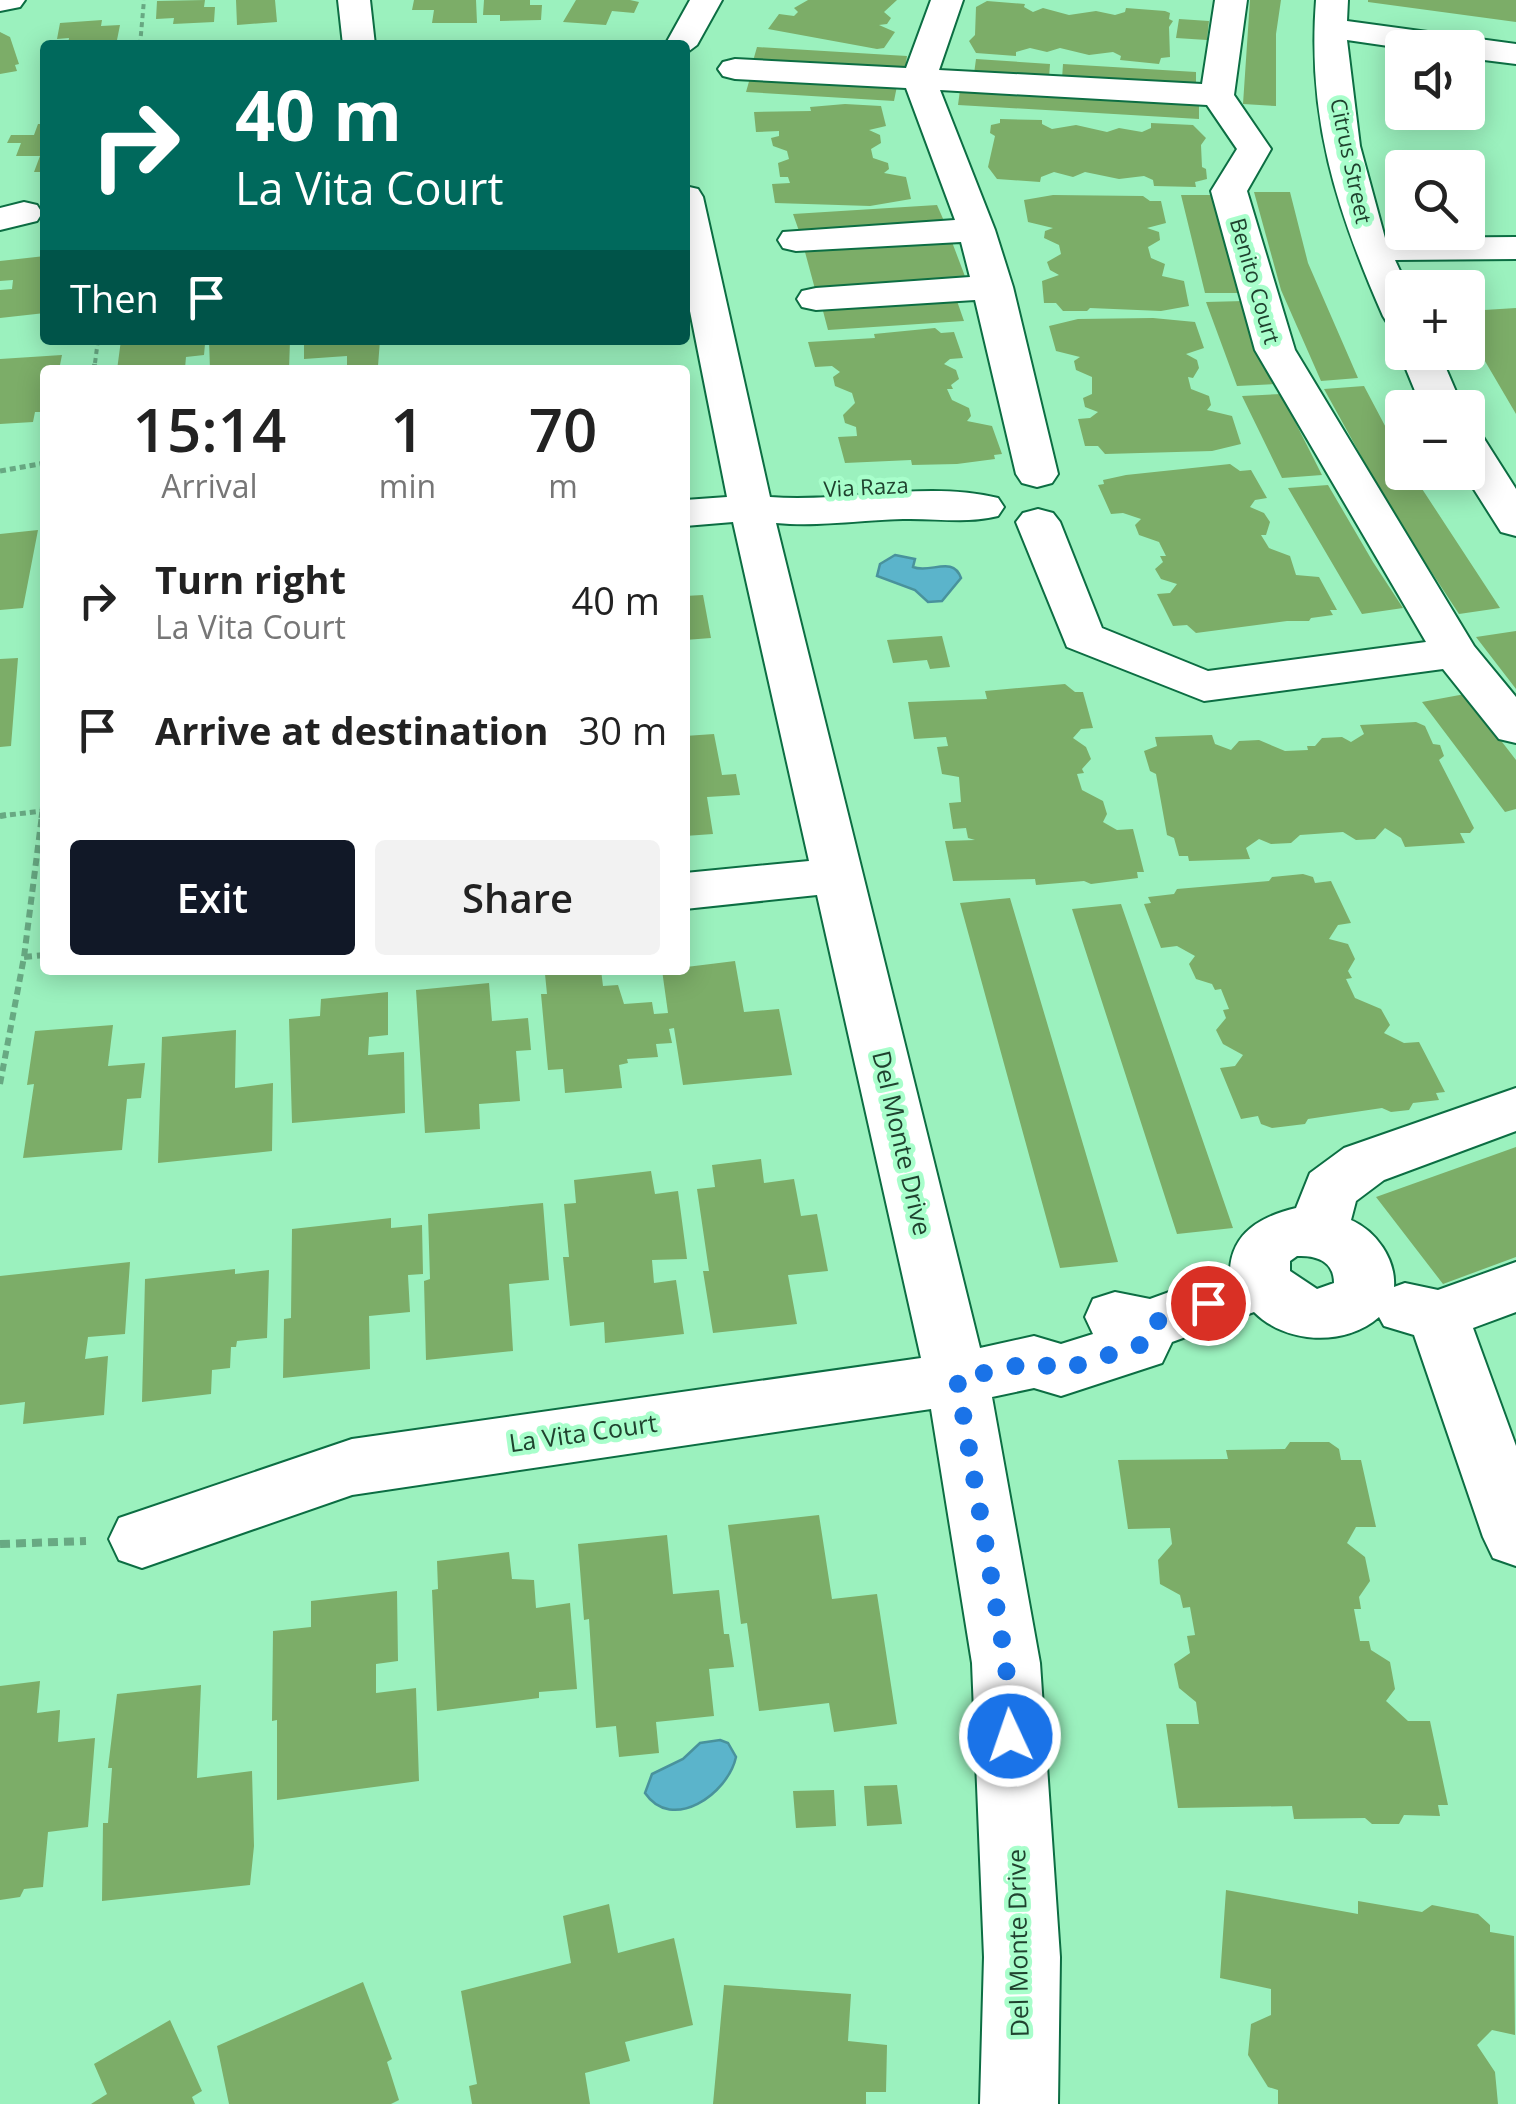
<!DOCTYPE html>
<meta charset="utf-8">
<style>
body{margin:0;font-family:"Open Sans",sans-serif;background:#f2f2f2;color:#222;height:100vh;display:flex;flex-direction:column;font-size:38px;white-space:nowrap}
*{box-sizing:border-box;margin:0}
p{font-size:32px;color:#767676}
.icon{flex:none;width:55px;height:55px;fill:none;stroke:currentColor;stroke-width:2;stroke-linecap:round;stroke-linejoin:round}
.map{position:relative;flex:1;overflow:hidden}
.details{position:absolute;left:40px;top:365px;width:650px;height:610px;display:flex;flex-direction:column;background:#fff;border-radius:10px;box-shadow:0 5px 25px #0003}
.details>*{flex:none}
.top-card{position:absolute;left:40px;top:40px;width:650px;height:305px;border-radius:10px;box-shadow:0 5px 25px #0003;background:#00695c;color:#fff;overflow:hidden}
.fabs{position:absolute;left:1385px;top:30px;display:grid;gap:20px}
.fabs a{display:grid;place-items:center;width:100px;height:100px;border-radius:10px;background:#fff;box-shadow:0 5px 25px #0003;font-size:50px}
.pin{position:absolute;display:grid;place-items:center;width:85px;height:85px;color:#fff;margin:-42px;border:5px solid #fff;border-radius:50%;box-shadow:0 2px 10px #0007}
.me{position:absolute;width:110px;margin:-55px;rotate:357deg;stroke-linejoin:round;filter:drop-shadow(0 0 8px #0008)}
.turn{display:flex;align-items:center;gap:35px;height:210px;padding:0 30px;font-size:45px}
.turn .icon{width:130px;height:130px;stroke-width:2.5}
.turn b{display:block;font-size:70px;line-height:85px}
.then{display:flex;align-items:center;height:95px;padding:0 30px;background:#0003;gap:20px;font-size:38px}
.eta{display:flex;justify-content:space-evenly;align-items:center;height:170px;text-align:center}
.eta b{font-size:60px;font-weight:600;line-height:70px}
.cta{display:flex;gap:20px;margin-top:auto;padding:20px 30px}
.cta a{flex:1;height:115px;border-radius:10px;background:#111827;color:#fff;font-size:40px;font-weight:600;line-height:115px;text-align:center}
.cta a+a{background:#f2f2f2;color:#222}
ul{padding:0;list-style:none}
li{display:flex;align-items:center;gap:30px;height:130px;padding:0 30px}
li div{flex:1}
li b{display:block;font-size:38px}
li em{font-style:normal}
.map>svg:first-child{display:block}
.water{fill:#5bb4cb;stroke:#49929c;stroke-width:2.5}
.building{fill:#7cad68}
.lines{fill:none;stroke-linecap:round;stroke-linejoin:round}
.minor-casing{stroke:#0c6e43;stroke-width:4}
.path-far3{stroke:#68a983;stroke-width:4;stroke-dasharray:5 4;stroke-linecap:butt}
.path-far2{stroke:#68a983;stroke-width:5;stroke-dasharray:6 4;stroke-linecap:butt}
.path-far1{stroke:#68a983;stroke-width:6;stroke-dasharray:8 5;stroke-linecap:butt}
.path{stroke:#68a983;stroke-width:8;stroke-dasharray:10 6;stroke-linecap:butt}
.minor{fill:#fff;fill-rule:evenodd}
.route{stroke:#1a73e8;stroke-width:18;stroke-dasharray:0 32.4}
.labels{text-anchor:middle;stroke-width:9;stroke-linejoin:round;paint-order:stroke}
.far-street-label{font-size:22px;fill:#1f422e;stroke:#a8fecb}
.street-label{font-size:25px;fill:#1f422e;stroke:#a8fecb}
</style>
<div class="map">
<svg width="1516" height="2104" viewBox="0 0 1516 2104">
<rect width="100%" height="100%" fill="#9bf1be"/>
<!-- water -->
<path class="water" d="M895,555L915,559L913,567C930,574 953,555 961,578L942,601L928,602L915,590L877,576L880,564Z
M720,1740L728,1743L736,1757C728,1794 672,1833 645,1793L652,1774L683,1759L700,1743Z"/>
<!-- building -->
<path class="building" d="M205,0L204,7H215L214,22L173,24L174,18L156,19L157,1Z
M236,0H275L277,22L237,25Z
M414,0H476L477,23H432L434,10H412Z
M484,0H530V5H542L541,20L500,21V15H483Z
M576,0H630L639,2L634,13L612,11L606,25L563,22Z
M808,0H897L884,12L891,18L887,24L879,25L895,32L884,48L877,49L768,29L779,14L794,16L798,12L794,8Z
M1250,0H1281L1276,34V106L1243,104Z
M1368,0H1516V22L1368,2Z
M987,1L1025,4L1024,7L1033,12L1043,8L1069,15L1096,11L1115,15L1125,12L1126,8L1165,11L1170,13L1169,19L1173,21L1169,27L1170,57L1161,58L1159,64L1120,60L1121,56L1113,52L1089,55L1060,48L1047,52L1030,48L1016,52V56L976,53L969,41L975,35L976,7Z
M1179,19L1209,21L1207,40L1176,38Z
M102,20L101,26L120,25L116,45H68L69,38L57,39L60,23Z
M0,32L10,37L19,64L15,65L17,71L0,74Z
M757,47L907,56L905,70L753,61Z
M976,59L1050,64L1049,78L974,74Z
M1063,64L1196,72V86L1062,79Z
M750,78L897,86L894,101L746,92Z
M960,90L1199,104V119L958,105Z
M845,104L881,106L886,126L869,130L880,135L881,143L871,149L873,158L888,163L889,169L884,173L906,177L911,199L870,206L775,203L772,184L790,183L788,177H780L778,163L789,159L787,151L773,146L771,138L779,136V131L756,132L754,112L811,111L810,107Z
M1000,119L1042,120V124L1052,129L1076,125L1107,132L1119,128L1142,132L1151,128V123L1193,125L1206,138L1201,145L1202,167L1206,169L1207,179L1195,182L1196,187L1154,186L1153,180L1144,176L1119,179L1085,172L1073,177L1054,172L1041,177L1040,182L997,179L988,167L995,136L990,133L991,125L1000,123Z
M38,124H45V172H34L40,156H16L21,143H7L11,135H34Z
M1254,192H1290L1308,263L1358,378L1321,381L1281,290Z
M1053,195L1143,196L1150,201H1161L1166,223L1147,228L1159,232L1160,240L1148,247L1151,258L1165,264L1162,276L1184,281L1189,306L1161,311L1090,308L1087,311H1063L1056,303H1044L1042,281L1059,275L1050,270L1047,262L1061,254L1059,245L1044,238L1045,231L1053,228L1028,222L1024,200Z
M1181,195H1215L1241,293H1205Z
M937,205L944,221L799,231L793,214Z
M952,242L966,279L815,289L805,252Z
M45,256V313L0,318V290L12,289L13,280L0,281V261Z
M957,301L964,321L828,330L823,311Z
M1244,301L1277,384L1237,386L1206,302Z
M1516,308V414L1472,339H1482L1468,315V311Z
M1153,318L1195,322L1204,348L1186,354L1197,360L1199,368L1193,378L1188,377L1191,389L1209,396L1211,405L1207,410L1232,416L1241,444L1212,451L1105,454L1098,446H1085L1078,419L1090,418L1098,412L1085,407L1083,398L1092,394V377L1076,370L1074,361L1080,357L1056,351L1049,326L1078,319Z
M935,328L941,333L954,332L963,358L950,359L944,364L956,370L959,379L951,385L953,389H947L952,400L969,408L971,416L967,421L992,426L1002,454L994,455L995,459L957,464L912,465L911,460L845,463L838,437L857,436L856,427L845,423L843,415L855,403L852,393L835,386L833,377L840,372L832,366L815,367L808,342L875,338L874,334Z
M121,340H198V345L205,344L204,355L186,357L185,368L181,369L117,370Z
M209,340H290L289,370H210Z
M304,340H380L378,366L347,368V356L304,359Z
M62,355L59,370H45V412H35L33,422L0,424V359Z
M1364,386L1402,458V472H1411L1500,608L1459,614L1392,512L1324,389Z
M1281,394L1322,475L1282,478L1242,396Z
M1230,464L1240,471L1251,470L1267,498L1255,500L1250,507L1264,513L1270,522L1266,535H1261L1269,548L1290,556L1296,575L1319,577L1337,610H1330L1333,615L1311,618L1309,621H1287L1196,633L1187,625L1173,626L1157,594L1170,593L1177,584L1161,579L1155,569L1163,562L1160,556H1166L1159,542L1139,535L1135,525L1141,519L1123,513L1111,514L1098,485L1104,484L1103,480L1126,475Z
M1328,485L1373,562L1403,608L1362,614L1288,488Z
M38,530L23,608L0,610V534Z
M703,595L711,638L685,640V596Z
M1516,631V689L1476,637Z
M942,636L950,667L930,669L927,660L893,663L887,640Z
M18,658L11,746L0,747V659Z
M1065,684L1075,692H1083L1093,728L1081,729L1073,738L1086,747L1091,759L1082,769L1084,773L1077,774L1082,790L1103,801L1107,814L1103,822L1117,830L1133,829L1144,872H1137L1138,878L1091,884L1084,881L1036,885L1035,879L953,881L945,841L975,840L968,838L966,828L953,829L949,803L961,802L959,777L942,774L937,747L948,746L946,737L914,739L908,702L987,699L985,691Z
M1465,694L1516,760V809L1505,812L1422,702Z
M1416,722L1425,726L1433,744L1440,745L1444,756L1439,760L1474,828L1470,833H1460L1465,843L1405,847L1401,838L1385,828L1375,839L1356,840L1343,832L1300,835L1291,843L1271,844L1259,839L1246,848L1250,859L1189,861L1188,856H1179L1174,838L1167,835L1156,774L1150,771L1144,751L1157,746L1155,737L1212,735L1215,744L1231,750L1239,741L1259,740L1285,751L1308,750L1307,746H1315L1322,738L1342,737L1351,742L1364,734L1360,725Z
M714,734L722,775L736,774L740,795L707,797L713,834L685,836V736Z
M1303,874L1313,877L1315,883L1331,881L1351,923L1338,925L1329,939L1348,944L1355,959L1348,971L1352,978L1346,979L1355,998L1381,1009L1390,1025L1384,1033L1404,1043L1419,1042L1445,1092L1436,1093L1439,1100L1413,1103L1409,1110L1391,1112L1382,1108L1308,1119L1305,1124L1272,1128L1261,1124L1258,1116L1241,1119L1220,1068L1235,1066L1243,1055L1223,1044L1216,1030L1226,1018L1223,1010L1229,1009L1221,989L1215,990L1212,984L1196,979L1189,964L1195,956L1177,946L1161,948L1144,904L1151,903L1148,897L1174,894L1177,889L1269,881L1272,877Z
M1010,898L1118,1262L1060,1268L960,903Z
M1121,904L1233,1228L1177,1234L1072,909Z
M735,961L744,1012L779,1009L792,1075L683,1085L674,1028L669,1029L672,1043L656,1044L658,1057L627,1059L628,1063L619,1065L622,1088L565,1093L563,1069L548,1070L541,994H547L545,974L601,970L603,986L618,985L624,1004L652,1002L654,1014L668,1013L662,970Z
M489,983L492,1021L528,1018L531,1050L516,1051L520,1101L479,1104L480,1129L425,1133L416,990Z
M388,992V1035L369,1037L368,1055L404,1052L405,1113L292,1123L289,1019L320,1016L321,999Z
M113,1025L108,1066L145,1063L141,1098L127,1099L122,1150L23,1158L34,1084L27,1085L35,1031Z
M236,1030L235,1088L273,1083L272,1151L158,1163L162,1037Z
M1516,1147V1257L1443,1284L1376,1197Z
M761,1159L764,1183L794,1179L801,1216L817,1214L828,1271L788,1275L797,1324L713,1333L703,1271H709L697,1189L715,1187L712,1165Z
M651,1171L655,1194L678,1191L687,1259L652,1260L654,1283L676,1280L684,1334L605,1343L604,1322L570,1326L563,1257H569L564,1204L576,1203L574,1180Z
M543,1203L549,1280L509,1284L513,1351L426,1360L424,1281L430,1279L428,1214Z
M391,1218V1228L422,1225L423,1274L408,1275L410,1312L369,1316L370,1369L283,1378L284,1319L291,1318L292,1229Z
M130,1262L125,1334L88,1337L85,1359L108,1356L104,1415L23,1424L25,1402L0,1405V1276Z
M235,1269V1274L269,1270L267,1338L237,1341L236,1347H231L230,1368L212,1370L211,1394L142,1402L145,1279Z
M1290,1442H1329L1339,1449L1341,1460H1361L1376,1527H1356L1347,1543L1365,1557L1370,1581L1359,1597L1361,1609H1354L1360,1641H1369L1371,1650L1390,1662L1395,1689L1386,1701L1408,1721H1430L1448,1805H1438L1440,1816L1404,1815L1399,1824H1372L1365,1818L1294,1819L1292,1806L1178,1808L1166,1724H1199L1196,1702L1179,1688L1174,1664L1190,1653L1187,1636L1195,1635L1190,1607L1183,1608L1180,1595L1160,1584L1158,1560L1172,1544L1170,1528L1128,1529L1118,1460L1228,1459L1226,1450L1285,1449Z
M819,1515L832,1599L877,1594L897,1724L834,1732L829,1703L759,1711L747,1623L741,1624L728,1525Z
M667,1535L673,1594L719,1590L724,1634H729L734,1667L709,1669L714,1716L656,1722L659,1753L619,1757L616,1726L596,1728L589,1619L584,1620L578,1544Z
M509,1552L512,1579L534,1580L536,1608L570,1603L577,1689L539,1692V1698L437,1711L432,1590L438,1589L437,1561Z
M397,1591L398,1661L376,1664V1693L416,1688L419,1781L277,1800V1720L272,1721L273,1631L311,1627V1601Z
M40,1681L37,1713L60,1710L58,1742L95,1738L88,1827L48,1832L43,1887L24,1889L20,1897L0,1900V1686Z
M201,1685L197,1778L252,1771L254,1846L250,1885L102,1901L103,1823H108L112,1768H108L117,1694Z
M897,1785L902,1824L867,1826L864,1786Z
M834,1790L836,1826L796,1828L793,1791Z
M1226,1890L1358,1914V1901L1422,1912L1432,1905L1478,1914L1490,1925V1932L1514,1936L1515,2035L1492,2030L1477,2045L1495,2072L1498,2104H1278V2090L1268,2087L1248,2055L1251,2024L1271,2015V1989L1220,1978Z
M609,1904L618,1953L674,1938L693,2025L625,2042L630,2061L585,2073L590,2104H472L469,2086L477,2084L461,1991L571,1963L563,1916Z
M363,1982L392,2059L387,2062L399,2100L391,2104H229L217,2046Z
M724,1985L851,1994L848,2041L887,2045L886,2092H866V2104H713Z
M170,2020L202,2091L192,2097L195,2104H91L107,2094L94,2064Z"/>
<g class="lines">
<defs>
<path id="minor" d="M0,0H25L20,7L0,11Z
M338,0H370L375,45H343Z
M690,0H722L697,45L685,54V45H665Z
M931,0H963L939,70L1202,84L1215,0H1247L1234,95L1271,149L1247,191L1295,350L1474,646L1516,697V743L1499,739L1443,669L1204,701L1067,647L1016,522L1023,513L1038,509L1053,513L1060,522L1102,628L1208,671L1426,642L1255,350L1211,191L1237,149L1207,105L940,90L995,230L1013,287L1058,474L1052,483L1037,487L1022,483L1016,474L975,300L816,310L802,307L797,299L802,291L816,288L970,277L961,242L796,251L783,248L778,240L783,232L955,220L906,88L735,79L723,76L718,69L723,62L735,59L906,68Z
M1316,0H1348L1347,21L1516,44V64L1468,58V48H1402L1347,40L1360,146L1385,238L1516,237V259L1395,260L1408,288H1402V327L1388,324L1383,316C1336,209 1307,118 1316,0Z
M685,186L698,189L703,197L770,497C844,503 925,480 998,498L1004,507L998,516C967,524 935,518 903,519C860,520 819,527 776,523L980,1348L1034,1336L1061,1344L1093,1334L1085,1317L1093,1299L1115,1292L1150,1299L1230,1270C1232,1232 1262,1216 1296,1208L1310,1173L1344,1148L1516,1088V1131L1384,1180L1356,1201L1351,1220C1376,1231 1396,1259 1394,1287L1405,1283L1438,1290L1516,1262V1312L1473,1328L1516,1446V1566L1493,1558L1483,1537L1414,1335L1384,1326L1379,1317C1345,1347 1286,1344 1254,1312L1172,1342L1162,1363L1061,1396L1034,1388L992,1397L1040,1663L1060,1957L1058,2104H980L984,1957L972,1663L931,1409L352,1495L142,1568L119,1560L109,1539L119,1518L352,1439L921,1358L817,895L685,909V873L809,861L733,522L685,526V500L727,497L685,286ZM1297,1256C1316,1255 1334,1261 1334,1283L1317,1289L1290,1271V1261Z
M24,202L37,205L42,213L37,221L0,230V208Z
M1402,347V352H1439L1463,408H1422L1399,352Z
M1468,434L1483,437L1516,489V536L1501,532L1463,472H1468Z"/>
</defs>
<!-- minor casing -->
<use href="#minor" class="minor-casing"/>
<!-- path-far3 -->
<path class="path-far3" d="M140,45L144,0
M95,363L98,340"/>
<!-- path-far2 -->
<path class="path-far2" d="M94,370L95,361
M0,471L45,463
M0,816L42,811
M41,818L45,788"/>
<!-- path-far1 -->
<path class="path-far1" d="M0,816L6,815
M24,957L45,955
M0,1084L24,957L42,815"/>
<!-- path -->
<path class="path" d="M0,1544L86,1541"/>
<!-- minor -->
<use href="#minor" class="minor"/>
</g>
<g class="lines">
<!-- route -->
<path class="route" d="M1010,1736L1006,1663L957,1379L1034,1362L1062,1370L1140,1345L1150,1324L1208,1303"/>
</g>
<g class="labels">
<!-- far-street labels -->
<g class="far-street-label">
<text transform="translate(1351 161) rotate(78)" y="8">Citrus Street</text>
<text transform="translate(1255 281) rotate(74)" y="8">Benito Court</text>
<text transform="translate(866 487) rotate(-3)" y="8">Via Raza</text>
</g>
<!-- street labels -->
<g class="street-label">
<text transform="translate(902 1143) rotate(77)" y="9">Del Monte Drive</text>
<text transform="translate(583 1433) rotate(-8)" y="9">La Vita Court</text>
<text transform="translate(1018 1943) rotate(-91)" y="9">Del Monte Drive</text>
</g>
</g>
</svg>
<div class="fabs">
<a><svg class="icon" aria-label="sound" viewBox="0 0 24 24"><path d="M4 9h4l5-4v14l-5-4H4zM17 9q2 3 0 6"/></svg></a>
<a><svg class="icon" aria-label="search" viewBox="0 0 24 24"><circle cx="10" cy="10" r="6"/><path d="M15 15l6 6"/></svg></a>
<a>+</a>
<a>−</a>
</div>
<div class="pin" style="left:1208px;top:1303px;background:#d93025"><svg class="icon" aria-label="arrive" viewBox="0 0 24 24"><path d="M6 21V4h12l-3 4 3 4H6"/></svg></div>
<svg class="me" style="left:1010px;top:1736px" viewBox="-20 -20 40 40"><circle r="17" fill="#1a73e8" stroke="#fff" stroke-width="3"/><path d="M0-11L8 9 0 5-8 9z" fill="#fff"/></svg>
<div class="top-card">
<div class="turn"><svg class="icon" aria-label="right" viewBox="0 0 24 24"><path d="M7 20v-9h11M14 6l5 5-5 5"/></svg><div><b>40 m</b>La Vita Court</div></div>
<div class="then">Then<svg class="icon" aria-label="arrive" viewBox="0 0 24 24"><path d="M6 21V4h12l-3 4 3 4H6"/></svg></div>
</div>
<section class="details">
<div class="eta">
<div><b>15:14</b><p>Arrival</p></div>
<div><b>1</b><p>min</p></div>
<div><b>70</b><p>m</p></div>
</div>
<ul>
<li><svg class="icon" aria-label="right" viewBox="0 0 24 24"><path d="M7 20v-9h11M14 6l5 5-5 5"/></svg><div><b>Turn right</b><p>La Vita Court</p></div><em>40 m</em></li>
<li><svg class="icon" aria-label="arrive" viewBox="0 0 24 24"><path d="M6 21V4h12l-3 4 3 4H6"/></svg><div><b>Arrive at destination</b></div><em>30 m</em></li>
</ul>
<div class="cta"><a>Exit</a><a>Share</a></div>
</section>
</div>
